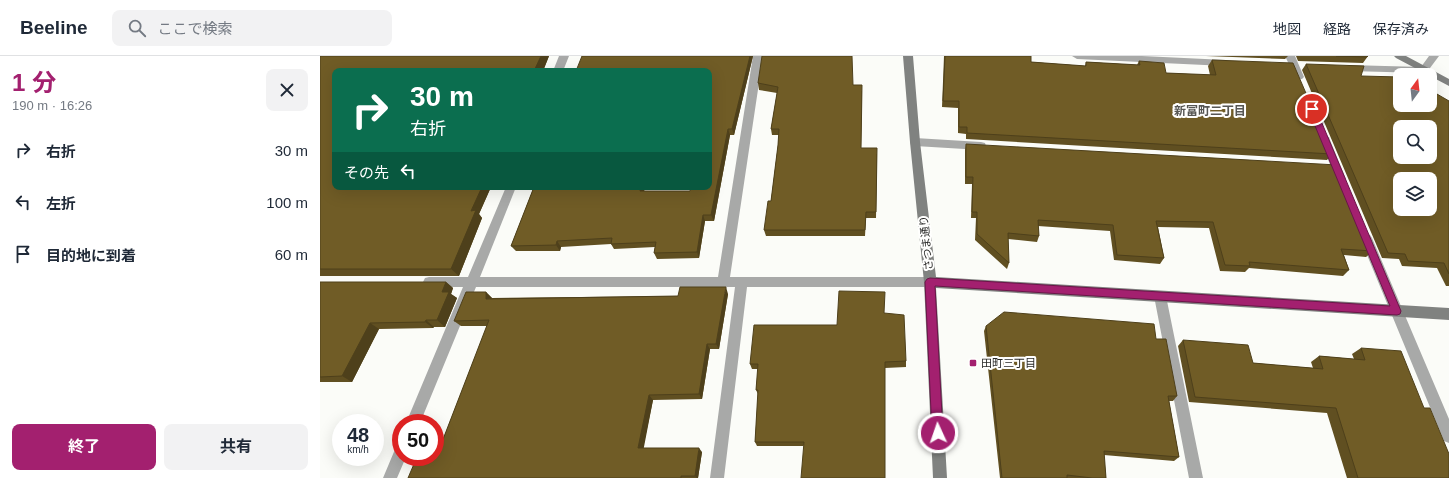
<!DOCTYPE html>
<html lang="ja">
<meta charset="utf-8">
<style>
body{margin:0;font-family:Helvetica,"Noto Sans JP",sans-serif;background:#f2f2f3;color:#1f2937;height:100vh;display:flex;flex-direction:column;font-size:15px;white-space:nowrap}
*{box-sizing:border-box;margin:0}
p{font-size:13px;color:#747a83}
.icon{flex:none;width:22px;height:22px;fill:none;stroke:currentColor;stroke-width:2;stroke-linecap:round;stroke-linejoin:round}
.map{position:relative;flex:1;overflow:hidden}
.side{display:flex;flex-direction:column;background:#fff;width:320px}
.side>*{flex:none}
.guide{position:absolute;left:12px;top:12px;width:380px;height:122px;border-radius:8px;box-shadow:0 4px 16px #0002;background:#0b6e4f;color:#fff;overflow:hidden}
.needle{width:26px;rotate:15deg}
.controls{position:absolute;left:1073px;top:12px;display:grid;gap:8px}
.controls a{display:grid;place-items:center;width:44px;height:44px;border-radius:8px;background:#fff;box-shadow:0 4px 16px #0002;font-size:20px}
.speed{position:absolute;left:12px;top:358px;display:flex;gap:8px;font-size:20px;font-weight:700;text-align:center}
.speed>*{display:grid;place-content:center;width:52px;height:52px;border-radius:50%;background:#fff;box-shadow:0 4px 16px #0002;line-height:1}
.speed small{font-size:10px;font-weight:400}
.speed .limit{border:6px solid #d22;background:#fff;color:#111}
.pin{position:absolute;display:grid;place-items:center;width:34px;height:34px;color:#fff;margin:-17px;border:2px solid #fff;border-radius:50%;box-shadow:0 1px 4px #0007}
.me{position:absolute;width:44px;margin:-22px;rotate:357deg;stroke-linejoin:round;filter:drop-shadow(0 0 3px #0008)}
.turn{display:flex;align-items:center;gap:14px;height:84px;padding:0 12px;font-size:18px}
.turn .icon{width:52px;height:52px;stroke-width:2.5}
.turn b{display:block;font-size:28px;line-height:34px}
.then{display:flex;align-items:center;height:38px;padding:0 12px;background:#0003;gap:8px;font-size:15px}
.round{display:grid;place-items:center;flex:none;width:42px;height:42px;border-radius:8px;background:#f2f2f3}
.overview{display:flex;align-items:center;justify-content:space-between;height:68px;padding:0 12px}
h1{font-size:24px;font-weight:700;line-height:30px;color:#a3206f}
.button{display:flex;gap:8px;margin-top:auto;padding:8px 12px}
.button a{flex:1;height:46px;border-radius:8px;background:#a3206f;color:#fff;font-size:16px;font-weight:700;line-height:46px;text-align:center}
.button a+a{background:#f2f2f3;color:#1f2937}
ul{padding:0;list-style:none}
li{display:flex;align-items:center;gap:12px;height:52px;padding:0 12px}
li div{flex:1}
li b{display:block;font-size:15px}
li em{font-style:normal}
header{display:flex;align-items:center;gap:24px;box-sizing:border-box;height:56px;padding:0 20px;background:#fff;border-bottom:1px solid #e0e1e3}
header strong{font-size:19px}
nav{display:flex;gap:22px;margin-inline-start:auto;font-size:14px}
.search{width:280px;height:36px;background:#f2f2f3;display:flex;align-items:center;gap:10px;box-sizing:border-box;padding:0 14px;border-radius:8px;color:#747a83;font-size:15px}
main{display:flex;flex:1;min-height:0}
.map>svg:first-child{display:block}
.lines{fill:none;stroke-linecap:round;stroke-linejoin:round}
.street{fill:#a8a9a8;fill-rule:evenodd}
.secondary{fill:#808280;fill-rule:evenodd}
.wall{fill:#604f21}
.shaded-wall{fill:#4e401b}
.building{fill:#705c26;stroke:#4e401b;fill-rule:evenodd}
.route{fill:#a3206f;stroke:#6a1548}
.poi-dot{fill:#a3206f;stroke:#fffffe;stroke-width:1.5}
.labels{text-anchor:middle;stroke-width:4;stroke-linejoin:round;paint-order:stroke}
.street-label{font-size:11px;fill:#282827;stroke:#fffffe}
.poi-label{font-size:11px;fill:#282827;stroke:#fffffe;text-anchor:start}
.neighbourhood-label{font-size:12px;font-weight:bold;fill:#575754;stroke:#fffffe}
</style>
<header>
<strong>Beeline</strong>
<div class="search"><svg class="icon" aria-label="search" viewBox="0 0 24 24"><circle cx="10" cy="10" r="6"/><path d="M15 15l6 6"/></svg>ここで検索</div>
<nav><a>地図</a><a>経路</a><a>保存済み</a></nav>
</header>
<main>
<section class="side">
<div class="overview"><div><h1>1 分</h1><p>190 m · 16:26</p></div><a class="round"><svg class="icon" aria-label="close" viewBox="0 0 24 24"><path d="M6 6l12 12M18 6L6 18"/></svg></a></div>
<ul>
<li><svg class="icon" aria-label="right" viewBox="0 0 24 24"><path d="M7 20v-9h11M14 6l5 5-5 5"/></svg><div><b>右折</b></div><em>30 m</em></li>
<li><svg class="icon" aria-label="left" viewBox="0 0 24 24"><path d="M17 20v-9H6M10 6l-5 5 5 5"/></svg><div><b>左折</b></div><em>100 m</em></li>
<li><svg class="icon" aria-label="arrive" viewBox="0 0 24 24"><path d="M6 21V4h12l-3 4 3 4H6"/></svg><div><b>目的地に到着</b></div><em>60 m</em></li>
</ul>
<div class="button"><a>終了</a><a>共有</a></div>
</section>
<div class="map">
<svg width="1129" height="422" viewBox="0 0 1129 422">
<rect width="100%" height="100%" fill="#fbfcf8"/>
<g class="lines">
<!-- street -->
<path class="street" d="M239,0H249L243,15H233Z
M433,0H443L410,221H610L614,222L616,226L614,230L610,231H427L404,422H390L415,231H156L100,367H86L143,231H109L105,230L103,226L105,222L109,221H148L186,131H196L160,221H398Z
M752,0H822L906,4L911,7L906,10L757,3Z
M965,0H975L984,21L982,23H976Z
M1109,0H1119L1107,16L1104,17L1029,15L1024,12L1029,9L1101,11Z
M1005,80L1009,81L1010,84L1026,123L1025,126L1021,127L1017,126L1016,123L1000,84L1001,81Z
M595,82L661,86L665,87L666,90L665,93L661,94L595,90L591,89L590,86L591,83Z
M1046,177L1050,179L1052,182L1129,363V387L1124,385L1040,182L1042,179Z
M840,235L844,236L846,240L883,422H869L834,240L836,236Z
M81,389V401H86L77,422H63L76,391Z"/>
<!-- secondary -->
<path class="secondary" d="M583,0H593L600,86L616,221L1129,252V264L616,232L627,422H613L604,226L590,86Z
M1074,0H1086L1129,23V30L1076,2Z"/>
</g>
<!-- wall -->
<path class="wall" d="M0,0H229L223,15H15V131H171L159,158L162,162L139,220H0Z
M262,0H433L414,79H410L394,165H385L379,202L337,203L334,197L335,191L294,193L291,188L241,191L240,195H196L191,190L214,131H325L324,135H370L389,131V15Z
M624,0H711V6L765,10L766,6L817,9L819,5L846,17L890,19L888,10L892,4L1012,98L1007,104L646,83V78L638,77V52L622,51Z
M886,0H968L965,3Z
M976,0H1048L1043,7L978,5Z
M986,8L1041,20L1129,45V230H1126L1117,212L1082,210L1079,203L1062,202L982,14Z
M438,27L533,29L542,35L541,92L557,98L556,162H546L545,180H446L444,174L451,145L458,89L459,79H452L451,73L457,37L439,34Z
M646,88L1053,195L1046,201L1024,199L1029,214L1023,220L929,212L925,216L900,215L889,172L838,171L844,202L840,208L794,204L790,175L718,170L719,180L717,186L688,183L689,207L687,213L655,184L656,162H651L652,128H645V94Z
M0,226H126L133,232L131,238L137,242L125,271H114L113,272L59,273L32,326H0Z
M166,236L172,242L358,240L408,238L399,293H390L382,343L333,344L323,392L382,396L378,422H88L122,386L167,270H141L134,265Z
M564,257L586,305V311L565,312L483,390H437L435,386L438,338L436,334L438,313H432L430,308L517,269Z
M666,270L836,283L857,340L853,345H849L859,401L854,405L784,399L786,422H680L664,275Z
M863,284L933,307L993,312L991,306L999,300L1034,303L1032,298L1041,292L1129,422H1027L1007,357L869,346L858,290Z"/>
<!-- shaded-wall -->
<path class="shaded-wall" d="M221,0H229L223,15H214Z
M430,0H433L414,79L412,73Z
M408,73L410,79L394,165L391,159Z
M162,131H171L159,158L162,162L139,220L131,213L151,155Z
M321,131H325L323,141L320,135Z
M383,159L385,165L379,202L377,196Z
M237,185L241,191L240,195L236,189Z
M126,226L133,232L131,238L137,242L125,271L117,264L122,236Z
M406,231L408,238L399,293L396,288Z
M166,236L172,242L166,243Z
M106,264L114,271L113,272L105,266Z
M50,267L59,273L32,326L22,320Z
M387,288L390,293L382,343L379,338Z
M329,339L333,344L323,396L318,392Z
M379,392L382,396L378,422H377L375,420Z"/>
<!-- building -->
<path class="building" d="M0,0H221L214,15H15V131H162L151,155L156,154L131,213H0Z
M262,0H430L412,73H408L391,159H383L377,196L334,197L336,186L291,188L292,182L237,185L236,189L191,190L214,131H321L320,135H370L371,131H389V15H256Z
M442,0H532L533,29H542L541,92H557L556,156H546L545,174H444L448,145H451L458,89L459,73H451L458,31L438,27Z
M625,0H711V6L766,10V6L820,9L819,5L844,7L846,17L896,19L892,4L973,7L1012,98L647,77V71H639V45H623Z
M1016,0H1048L1047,1Z
M986,8L1044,10L1041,20L1080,21V49H1110V34L1129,45V218L1124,207L1088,205L1085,198L1068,197ZM1080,71H1110V101H1080ZM1080,123H1110V153H1080Z
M646,88L1017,109L1053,195L1021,193L1029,214L929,206L930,210L905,209L893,166L836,165L844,202L797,199L793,169L718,164L719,180L688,177L689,207L657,178V156H652L653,121H646Z
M0,226H126L122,236H129L117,264H106L105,266L50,267L22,320L0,321Z
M360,231H406L396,288H387L379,338L329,339L318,392H379L375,420H361V422H88L97,401H115V386H122L169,264L134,265L146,236H166V243L358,240Z
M519,235L565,236L564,257L584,259L586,305L565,306V422H481L484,386H435L438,334H436L438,308H430L434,269H517Z
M684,256L834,268L836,283H846L857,340H848L859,401L784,395L786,422H772L747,419V422H682L666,270Z
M863,284L928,289L933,307L1003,313L999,300L1045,304L1041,292L1081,295L1104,352H1110L1129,398V422H1038L1016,352L875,341Z"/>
<!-- route -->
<path class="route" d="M992,50L996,53L1081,255L1080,258L1077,259L615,230L623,377L621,380L618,382L614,380L612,377L605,226L607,223L610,222L1070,250L988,53Z"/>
<!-- markers -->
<rect class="poi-dot" x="649" y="303" width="8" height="8" rx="2"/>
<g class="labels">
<!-- street labels -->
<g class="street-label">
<text transform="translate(606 187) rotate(-96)" y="4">さつま通り</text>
</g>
<!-- poi labels -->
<g class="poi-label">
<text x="661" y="311">田町三丁目</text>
</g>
<!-- neighbourhood labels -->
<g class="neighbourhood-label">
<text x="890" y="59">新富町二丁目</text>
</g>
</g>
</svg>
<div class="controls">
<a><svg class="needle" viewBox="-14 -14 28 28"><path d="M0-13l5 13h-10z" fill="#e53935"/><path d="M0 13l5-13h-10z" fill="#747a83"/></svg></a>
<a><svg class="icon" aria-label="search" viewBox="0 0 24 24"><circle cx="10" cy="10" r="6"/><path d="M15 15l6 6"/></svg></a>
<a><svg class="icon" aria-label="layers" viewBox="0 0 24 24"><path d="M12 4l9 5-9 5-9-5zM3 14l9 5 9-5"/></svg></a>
</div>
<div class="speed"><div>48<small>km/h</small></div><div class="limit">50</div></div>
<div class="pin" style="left:992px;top:53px;background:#d93025"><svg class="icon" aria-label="arrive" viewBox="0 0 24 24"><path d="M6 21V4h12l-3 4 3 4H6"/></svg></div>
<svg class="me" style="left:618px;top:377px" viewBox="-20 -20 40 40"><circle r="17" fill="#a3206f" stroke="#fff" stroke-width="3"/><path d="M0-11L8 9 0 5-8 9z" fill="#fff"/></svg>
<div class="guide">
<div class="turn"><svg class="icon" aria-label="right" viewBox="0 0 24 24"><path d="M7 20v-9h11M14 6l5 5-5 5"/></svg><div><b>30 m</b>右折</div></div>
<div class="then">その先<svg class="icon" aria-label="left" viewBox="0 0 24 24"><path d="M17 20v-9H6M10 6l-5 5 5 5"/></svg></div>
</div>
</div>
</main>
